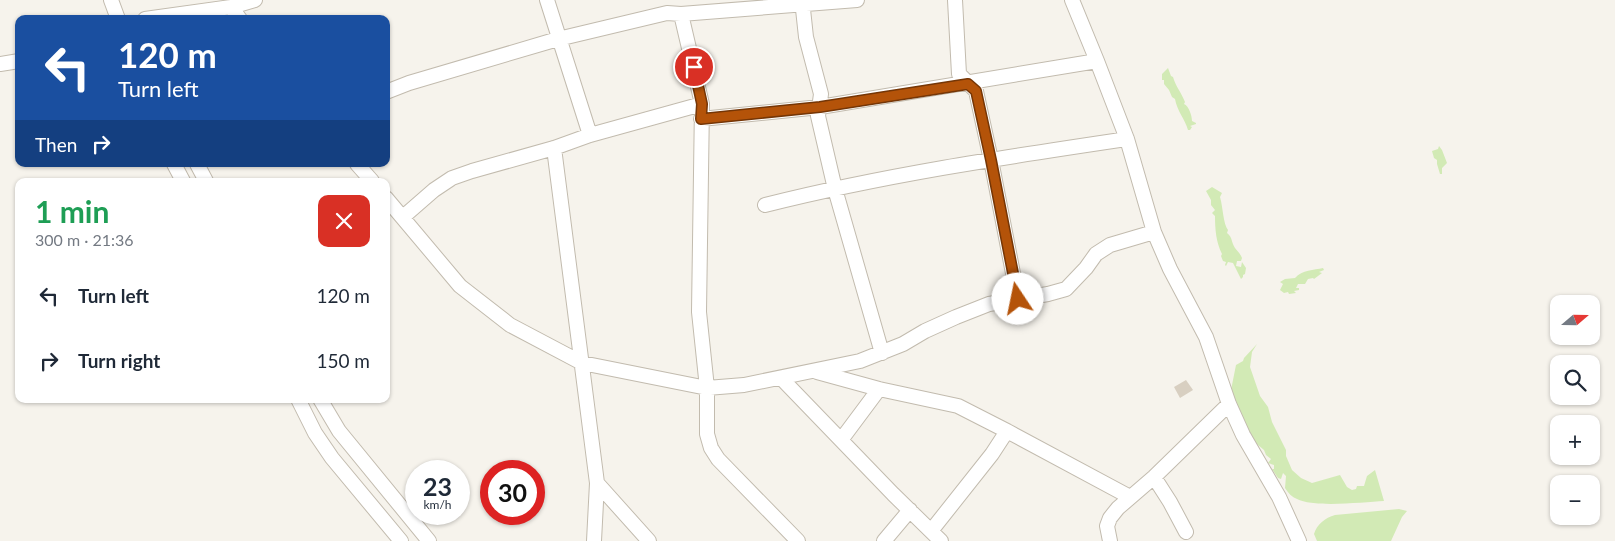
<!DOCTYPE html>
<meta charset="utf-8">
<style>
body{margin:0;font-family:Lato,sans-serif;background:#f6f6f7;color:#1f2937;height:100vh;display:flex;flex-direction:column;font-size:19px;white-space:nowrap}
*{box-sizing:border-box;margin:0}
p{font-size:16px;color:#747a83}
.icon{flex:none;width:28px;height:28px;fill:none;stroke:currentColor;stroke-width:2;stroke-linecap:round;stroke-linejoin:round}
.map{position:relative;flex:1;overflow:hidden}
.sheet{position:absolute;left:15px;top:178px;width:375px;height:225px;display:flex;flex-direction:column;background:#fff;border-radius:10px;box-shadow:0 1px 4px #0004}
.sheet>*{flex:none}
.banner{position:absolute;left:15px;top:15px;width:375px;height:152px;border-radius:10px;box-shadow:0 1px 4px #0004;background:#1a4fa0;color:#fff;overflow:hidden}
.needle{width:32px;rotate:70deg}
.controls{position:absolute;left:1550px;top:295px;display:grid;gap:10px}
.controls a{display:grid;place-items:center;width:50px;height:50px;border-radius:10px;background:#fff;box-shadow:0 1px 4px #0004;font-size:25px}
.speed{position:absolute;left:405px;top:460px;display:flex;gap:10px;font-size:25px;font-weight:700;text-align:center}
.speed>*{display:grid;place-content:center;width:65px;height:65px;border-radius:50%;background:#fff;box-shadow:0 1px 4px #0004;line-height:1}
.speed small{font-size:12px;font-weight:400}
.speed .limit{border:8px solid #d22;background:#fff;color:#111}
.pin{position:absolute;display:grid;place-items:center;width:42px;height:42px;color:#fff;margin:-21px;border:2px solid #fff;border-radius:50%;box-shadow:0 1px 5px #0007}
.me{position:absolute;width:55px;margin:-28px;rotate:349deg;stroke-linejoin:round;filter:drop-shadow(0 0 4px #0008)}
.turn{display:flex;align-items:center;gap:18px;height:105px;padding:0 20px;font-size:22px}
.turn .icon{width:65px;height:65px;stroke-width:2.5}
.turn b{display:block;font-size:35px;line-height:42px}
.then{display:flex;align-items:center;height:48px;padding:0 20px;background:#0003;gap:10px;font-size:19px}
.round{display:grid;place-items:center;flex:none;width:52px;height:52px;border-radius:10px;background:#f6f6f7}
.head{display:flex;align-items:center;justify-content:space-between;height:85px;padding:0 20px}
h1{font-size:30px;font-weight:700;line-height:38px;color:#1e9e55}
ul{padding:0;list-style:none}
li{display:flex;align-items:center;gap:15px;height:65px;padding:0 20px}
li div{flex:1}
li b{display:block;font-size:19px}
li em{font-style:normal}
.map>svg:first-child{display:block}
.green{fill:#d2eab5}
.building{fill:#d8cfc1}
.lines{fill:none;stroke-linecap:round;stroke-linejoin:round}
.minor-casing{stroke:#c2bbae;stroke-width:16}
.minor{stroke:#fff;stroke-width:14}
.route-casing{stroke:#753606;stroke-width:12}
.route{stroke:#b45309;stroke-width:9}
</style>
<div class="map">
<svg width="1615" height="541" viewBox="0 0 1615 541">
<rect width="100%" height="100%" fill="#f6f3ec"/>
<!-- green -->
<path class="green" d="M1168,68L1171,76L1173,77C1176,87 1181,92 1185,102L1184,104C1189,106 1192,116 1192,121L1196,123V124L1190,126L1192,127L1190,130H1188C1185,119 1177,111 1175,99L1172,97L1169,90L1164,84V80H1162V74Z
M1439,146L1442,150L1447,163L1442,168V174H1440L1437,164V160L1434,158L1432,151L1438,149Z
M1212,187L1222,193L1220,197C1223,207 1223,224 1228,230L1227,233C1233,238 1231,242 1235,248C1237,251 1240,253 1242,258L1241,261H1237L1236,266L1241,267L1242,262L1246,268L1245,274L1243,275V277L1241,279L1233,263L1228,262L1226,266L1225,265L1226,262L1223,261L1221,256L1222,254C1216,242 1215,229 1215,216L1212,213L1215,210L1211,205V200L1206,191Z
M1323,268L1324,270L1319,272L1322,273L1314,279L1313,278L1308,279L1305,284H1298L1296,288H1299V290L1294,291L1296,293L1289,294L1288,292L1284,293L1280,290L1283,284L1280,282L1285,279L1295,278C1302,270 1314,270 1323,268Z
M1257,344L1252,352L1250,367L1260,396L1268,407L1272,422L1286,450V456L1292,470L1301,478L1312,483L1340,475L1347,487L1352,490L1356,489L1357,486H1364L1367,476L1375,470L1384,501C1364,502 1314,508 1297,499C1292,497 1288,493 1285,488L1286,476L1283,473L1281,479L1278,478L1272,469H1274V465L1268,463L1271,459L1266,455L1264,450L1252,440L1239,414L1231,390L1236,365L1243,361L1244,358Z
M1399,509L1407,511L1402,517L1391,541H1317L1314,534C1317,524 1325,518 1335,515Z"/>
<!-- building -->
<path class="building" d="M1186,380L1193,390L1180,398L1174,387Z"/>
<g class="lines">
<defs>
<path id="minor" d="M111,0L118,19
M547,0L590,135
M802,0L806,37L821,94L818,116L835,189L882,353
M955,0L959,74L976,91L991,160L1018,299
M1072,0L1097,61L1127,139L1154,232L1170,269L1206,337L1229,404L1243,435L1279,497L1299,541
M231,7L240,19
M681,14L702,104L699,312L707,388V434L711,448L718,459L798,541
M145,19L231,7L255,0
M0,64L19,61
M386,92L409,83L558,39L667,13L681,14L857,0
M701,119L820,107L1097,61
M554,148L597,483
M174,164L183,181
M197,164L206,181
M357,164L372,181
M386,198L460,286L510,325L582,363L707,388L744,385L860,361L903,344L925,331L956,317L989,304L1048,294L1066,289L1086,268L1096,254L1110,245L1154,232
M765,205C884,175 1006,157 1127,139
M403,217L434,190L452,178L472,171L554,148L590,135L702,104
M817,372L879,389L958,406L1007,431L992,454L931,531
M781,378L893,494L941,541
M298,399L315,433L332,458L401,541
M320,399L339,431L429,541
M1007,431L1130,497
M841,440L879,389
M1154,477L1170,502L1186,532
M594,541L597,483L649,541
M884,541L910,510
M1110,541L1107,526L1110,518L1118,508L1154,477L1229,404"/>
</defs>
<!-- minor casing -->
<use href="#minor" class="minor-casing"/>
<!-- minor -->
<use href="#minor" class="minor"/>
</g>
<g class="lines">
<defs>
<path id="route" d="M694,67L702,104L701,119L820,107L968,84L976,91L991,160L1018,299"/>
</defs>
<!-- route casing -->
<use href="#route" class="route-casing"/>
<!-- route -->
<use href="#route" class="route"/>
</g>
</svg>
<div class="controls">
<a><svg class="needle" viewBox="-14 -14 28 28"><path d="M0-13l5 13h-10z" fill="#e53935"/><path d="M0 13l5-13h-10z" fill="#747a83"/></svg></a>
<a><svg class="icon" aria-label="search" viewBox="0 0 24 24"><circle cx="10" cy="10" r="6"/><path d="M15 15l6 6"/></svg></a>
<a>+</a>
<a>−</a>
</div>
<div class="speed"><div>23<small>km/h</small></div><div class="limit">30</div></div>
<div class="pin" style="left:694px;top:67px;background:#d93025"><svg class="icon" aria-label="arrive" viewBox="0 0 24 24"><path d="M6 21V4h12l-3 4 3 4H6"/></svg></div>
<svg class="me" style="left:1018px;top:299px" viewBox="-20 -20 40 40"><circle r="19" fill="#fff"/><path d="M0-13L10 11 0 6-10 11z" fill="#b45309"/></svg>
<div class="banner">
<div class="turn"><svg class="icon" aria-label="left" viewBox="0 0 24 24"><path d="M17 20v-9H6M10 6l-5 5 5 5"/></svg><div><b>120 m</b>Turn left</div></div>
<div class="then">Then<svg class="icon" aria-label="right" viewBox="0 0 24 24"><path d="M7 20v-9h11M14 6l5 5-5 5"/></svg></div>
</div>
<section class="sheet">
<div class="head"><div><h1>1 min</h1><p>300 m · 21:36</p></div><a class="round" style="background:#d93025;color:#fff"><svg class="icon" aria-label="close" viewBox="0 0 24 24"><path d="M6 6l12 12M18 6L6 18"/></svg></a></div>
<ul>
<li><svg class="icon" aria-label="left" viewBox="0 0 24 24"><path d="M17 20v-9H6M10 6l-5 5 5 5"/></svg><div><b>Turn left</b></div><em>120 m</em></li>
<li><svg class="icon" aria-label="right" viewBox="0 0 24 24"><path d="M7 20v-9h11M14 6l5 5-5 5"/></svg><div><b>Turn right</b></div><em>150 m</em></li>
</ul>
</section>
</div>
